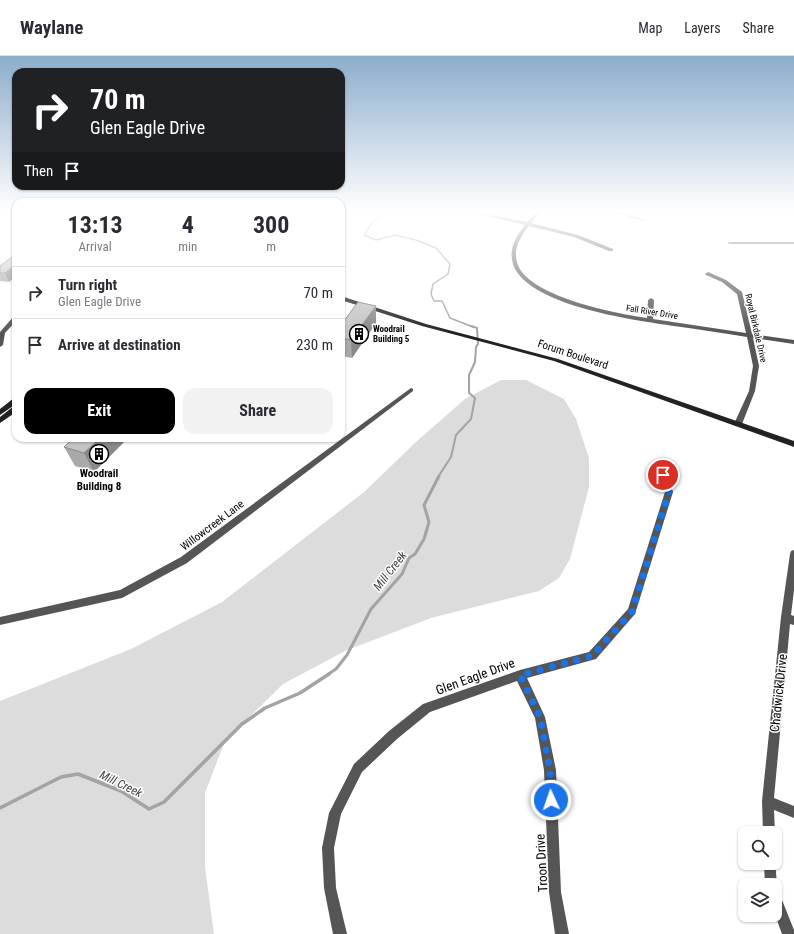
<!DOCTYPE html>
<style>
body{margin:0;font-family:"Roboto Condensed",sans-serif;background:#f2f2f3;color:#2b2b33;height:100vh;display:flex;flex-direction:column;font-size:15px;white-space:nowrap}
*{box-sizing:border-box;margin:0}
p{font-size:13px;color:#7c7c81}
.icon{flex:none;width:22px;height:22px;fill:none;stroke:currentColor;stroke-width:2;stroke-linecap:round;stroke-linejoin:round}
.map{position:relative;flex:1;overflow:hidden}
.drawer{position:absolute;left:12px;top:142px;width:333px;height:244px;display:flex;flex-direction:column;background:#fff;border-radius:12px;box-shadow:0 1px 3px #0004}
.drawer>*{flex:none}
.guide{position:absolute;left:12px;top:12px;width:333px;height:122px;border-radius:12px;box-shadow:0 1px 3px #0004;background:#202124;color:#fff;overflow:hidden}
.buttons{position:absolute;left:738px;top:770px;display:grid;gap:8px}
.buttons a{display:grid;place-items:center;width:44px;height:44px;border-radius:8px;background:#fff;box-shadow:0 1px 3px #0004;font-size:20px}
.pin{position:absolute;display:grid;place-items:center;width:34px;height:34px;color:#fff;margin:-17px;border:2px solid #fff;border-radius:50%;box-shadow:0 1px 4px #0007}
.me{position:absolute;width:44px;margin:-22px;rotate:357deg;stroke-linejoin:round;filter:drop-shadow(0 0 3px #0008)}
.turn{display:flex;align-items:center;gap:14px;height:84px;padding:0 12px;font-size:18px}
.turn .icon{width:52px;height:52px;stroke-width:2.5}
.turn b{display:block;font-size:28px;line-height:34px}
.then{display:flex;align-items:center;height:38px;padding:0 12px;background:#0003;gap:8px;font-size:15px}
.eta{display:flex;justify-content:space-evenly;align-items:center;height:68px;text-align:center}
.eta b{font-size:24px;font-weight:700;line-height:28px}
.primary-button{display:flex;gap:8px;margin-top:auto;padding:8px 12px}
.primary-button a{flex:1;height:46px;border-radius:12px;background:#000;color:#fff;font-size:16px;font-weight:700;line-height:46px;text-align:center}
.primary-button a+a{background:#f2f2f3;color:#2b2b33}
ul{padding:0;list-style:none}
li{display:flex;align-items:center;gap:12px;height:52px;padding:0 12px;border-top:1px solid #e1e1e2}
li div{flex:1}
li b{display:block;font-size:15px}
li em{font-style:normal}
header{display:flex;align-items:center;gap:24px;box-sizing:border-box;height:56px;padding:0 20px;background:#fff;border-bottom:1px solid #e1e1e2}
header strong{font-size:19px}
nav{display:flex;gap:22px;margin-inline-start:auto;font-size:14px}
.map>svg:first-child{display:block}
.green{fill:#dcdcdc}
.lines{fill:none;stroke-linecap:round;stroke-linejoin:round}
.stream-far3{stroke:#a3a3a3;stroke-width:1.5}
.stream-far2{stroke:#a3a3a3;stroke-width:2}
.stream-far1{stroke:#a3a3a3;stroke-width:3}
.stream{stroke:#a3a3a3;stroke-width:3.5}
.street{fill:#555;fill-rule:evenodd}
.secondary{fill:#222;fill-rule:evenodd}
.wall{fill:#a9a9a9}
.shaded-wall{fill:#898989}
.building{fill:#c4c4c4;stroke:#898989}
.route{stroke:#1a73e8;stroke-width:7;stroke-dasharray:0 12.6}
.labels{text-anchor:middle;stroke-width:3;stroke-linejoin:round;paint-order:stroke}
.far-street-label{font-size:9px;fill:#000;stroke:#fff}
.far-poi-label{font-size:9px;font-weight:bold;fill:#000;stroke:#fff;text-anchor:start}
.street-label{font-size:11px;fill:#000;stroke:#fff}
.poi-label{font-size:11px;font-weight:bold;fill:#000;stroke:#fff}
.water-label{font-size:12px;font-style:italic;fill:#444;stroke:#fff}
.near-street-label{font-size:13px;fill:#000;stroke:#fff}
</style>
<header>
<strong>Waylane</strong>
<nav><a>Map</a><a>Layers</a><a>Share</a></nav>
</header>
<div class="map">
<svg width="794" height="878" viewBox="0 0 794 878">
<rect width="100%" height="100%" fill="#fff"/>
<!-- green -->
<path class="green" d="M501,324H526L564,343L576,363L589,402V431L570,503L559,522L539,535L431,562L345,595L283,628L225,685L205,737V811L214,878H0V645L131,593L222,546L364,436L417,385L465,343Z"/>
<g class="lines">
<!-- stream-far3 -->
<path class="stream-far3" d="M389,155L374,164L364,179L376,184L395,179L416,184L436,192L450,208L448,218L433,228L431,238L434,245H442L450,262L473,271"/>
<!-- stream-far2 -->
<path class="stream-far2" d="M438,421L451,401L456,379L471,363L475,342L469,337V319L475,306L476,291L478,288L477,272L471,270"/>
<!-- stream-far1 -->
<path class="stream-far1" d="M327,619L336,613L347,599L371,553L402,518L409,502L415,498L424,483L429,466L424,449L439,420"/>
<!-- stream -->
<path class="stream" d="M0,752L61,721L78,718L121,735L149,753L164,746L242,668L265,652L300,637L329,618"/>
<!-- street -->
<path class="street" d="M464,155H473L527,166L537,155H542L531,167L578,179L613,193V195H609L574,181L529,170C521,180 513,192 517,206C525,240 617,258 647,262L648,244L651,242L654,244L653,263L746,277L737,238L722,226L706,219L705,218L708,216L726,224L742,236L752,278L794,284V288L753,282L759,310L755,335L742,368L741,370H735L734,368L749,335L753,310L747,281C722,277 698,273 674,270C633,264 463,243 525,169Z
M609,155H617L645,164L643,165Z
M728,155H765L763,156Z
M728,186H794V188H730L728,187Z
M16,259V265L5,277L3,289L0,291V276L14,260Z
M411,332L413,333V335L187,507L122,542L0,569V561L120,534L181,501Z
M663,416L667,419L673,436L635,558L596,603L527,622L545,661L556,714L561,836L569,878H555L549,836L544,714L535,662L517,625L430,656L397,683L362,716L341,758L334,792L336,832L347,878H333L324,832L322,792L329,757L354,708L389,675L423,648L520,614L589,596L628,553L665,436L659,419Z
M794,494V534L791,559L794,560V569L790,568L774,742L794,750V762L774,754L775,777H763L762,745L781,561L790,498L791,495Z
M775,804L777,829L775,834V829H765L764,807H775Z
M775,838L780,839L794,874V878H782L775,859Z"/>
<!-- secondary -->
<path class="secondary" d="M341,240L426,268L558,303L794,385V391L554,305L422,270L341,244Z
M14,342H16V348L0,359V353Z
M14,350H16V356L0,367V361Z"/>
</g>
<!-- wall -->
<path class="wall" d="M16,201V220L9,226L0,225V210Z
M376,250V267L352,302L341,300V269Z
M74,382H128L94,416L75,410L64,391Z"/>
<!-- shaded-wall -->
<path class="shaded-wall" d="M16,208V220L9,226L5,217Z
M376,250V267L352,302L351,284Z
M100,382H128L94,416L84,397Z"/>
<!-- building -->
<path class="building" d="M12,201H16V208L5,217H0V210Z
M358,246L376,250L351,284L341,282V269Z
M74,382H100L84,397L64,391Z"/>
<!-- sky -->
<linearGradient id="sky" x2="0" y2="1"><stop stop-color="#8cadcc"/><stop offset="0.56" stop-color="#fff"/><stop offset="1" stop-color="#fff" stop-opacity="0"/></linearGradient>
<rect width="794" height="278" fill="url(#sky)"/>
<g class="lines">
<!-- route -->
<path class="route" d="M551,744L550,714L540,661L520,619L592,600L632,556L669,436L663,419"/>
</g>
<!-- icons -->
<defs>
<symbol id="building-ring" viewBox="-11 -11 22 22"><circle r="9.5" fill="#fff" stroke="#000" stroke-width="1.5"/><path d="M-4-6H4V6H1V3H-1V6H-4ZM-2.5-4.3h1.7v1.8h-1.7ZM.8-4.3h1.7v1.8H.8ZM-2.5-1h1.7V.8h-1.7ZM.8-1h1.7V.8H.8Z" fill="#000"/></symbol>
</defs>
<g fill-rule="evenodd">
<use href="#building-ring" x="348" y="267" width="22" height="22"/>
<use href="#building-ring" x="88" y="387" width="22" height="22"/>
</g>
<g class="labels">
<!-- far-street labels -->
<g class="far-street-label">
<text transform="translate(652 256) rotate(9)" y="3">Fall River Drive</text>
<text transform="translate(756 272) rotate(77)" y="3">Royal Birkdale Drive</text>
</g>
<!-- far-poi labels -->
<g class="far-poi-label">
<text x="373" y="276">Woodrail<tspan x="373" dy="10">Building 5</tspan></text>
</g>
<!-- street labels -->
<g class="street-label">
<text transform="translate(573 298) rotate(18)" y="4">Forum Boulevard</text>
<text transform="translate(212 469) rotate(-37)" y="4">Willowcreek Lane</text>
</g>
<!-- poi labels -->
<g class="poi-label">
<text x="99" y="421">Woodrail<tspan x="99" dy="13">Building 8</tspan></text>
</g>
<!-- water labels -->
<g class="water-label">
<text transform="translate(390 515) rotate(-52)" y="4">Mill Creek</text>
<text transform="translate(121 728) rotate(26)" y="4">Mill Creek</text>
</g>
<!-- near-street labels -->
<g class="near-street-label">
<text transform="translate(475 620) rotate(-20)" y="5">Glen Eagle Drive</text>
<text transform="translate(778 637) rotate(-84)" y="5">Chadwick Drive</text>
<text transform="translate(541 807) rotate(-93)" y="5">Troon Drive</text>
</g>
</g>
</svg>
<div class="buttons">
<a><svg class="icon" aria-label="search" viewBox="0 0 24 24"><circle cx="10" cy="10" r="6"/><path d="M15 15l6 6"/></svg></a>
<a><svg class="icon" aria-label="layers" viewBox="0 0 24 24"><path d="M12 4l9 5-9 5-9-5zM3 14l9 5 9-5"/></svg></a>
</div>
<div class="pin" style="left:663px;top:419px;background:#d93025"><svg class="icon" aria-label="arrive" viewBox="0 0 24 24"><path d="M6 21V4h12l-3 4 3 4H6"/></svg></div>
<svg class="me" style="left:551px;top:744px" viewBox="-20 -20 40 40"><circle r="17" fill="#1a73e8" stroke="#fff" stroke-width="3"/><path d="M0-11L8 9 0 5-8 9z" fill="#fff"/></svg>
<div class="guide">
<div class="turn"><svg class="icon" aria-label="right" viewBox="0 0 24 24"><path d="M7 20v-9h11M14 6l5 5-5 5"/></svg><div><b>70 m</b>Glen Eagle Drive</div></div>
<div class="then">Then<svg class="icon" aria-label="arrive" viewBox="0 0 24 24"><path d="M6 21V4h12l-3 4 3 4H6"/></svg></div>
</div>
<section class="drawer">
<div class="eta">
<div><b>13:13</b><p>Arrival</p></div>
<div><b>4</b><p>min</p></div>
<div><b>300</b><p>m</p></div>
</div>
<ul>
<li><svg class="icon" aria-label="right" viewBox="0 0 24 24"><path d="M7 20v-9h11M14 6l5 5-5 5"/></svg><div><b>Turn right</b><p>Glen Eagle Drive</p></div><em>70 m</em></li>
<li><svg class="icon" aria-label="arrive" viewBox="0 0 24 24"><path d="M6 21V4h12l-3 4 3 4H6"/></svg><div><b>Arrive at destination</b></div><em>230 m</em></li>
</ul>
<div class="primary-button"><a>Exit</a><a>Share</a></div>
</section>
</div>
